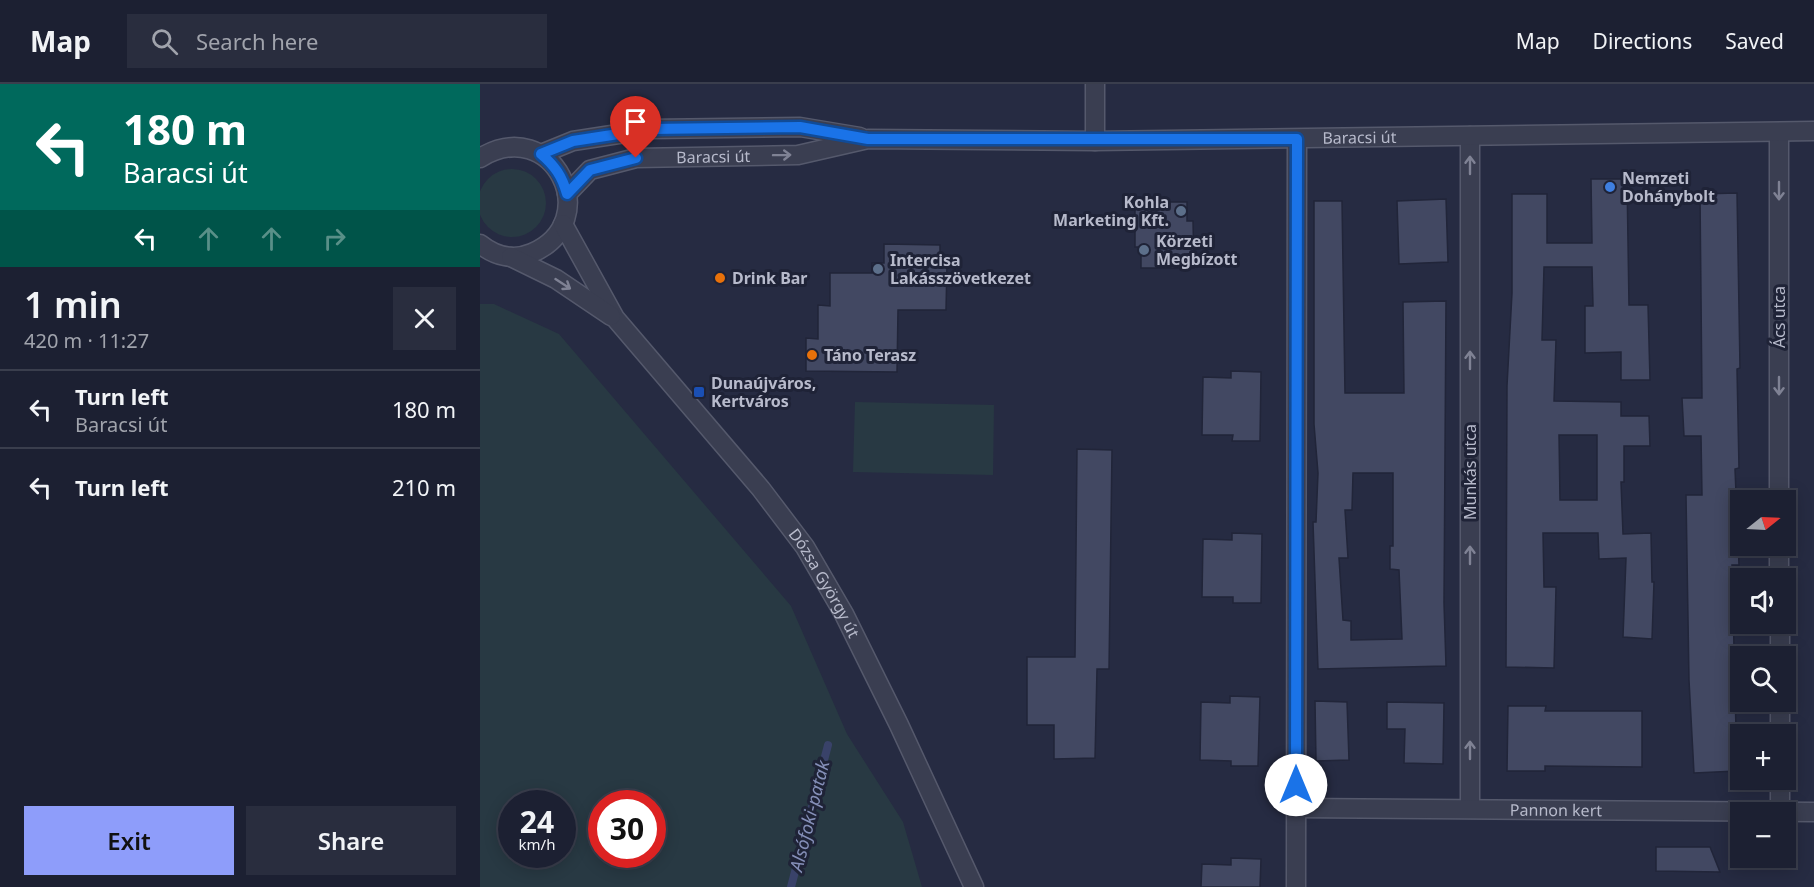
<!DOCTYPE html>
<meta charset="utf-8">
<style>
body{margin:0;font-family:"Noto Sans",sans-serif;background:#292d3e;color:#f1f3f6;height:100vh;display:flex;flex-direction:column;font-size:22px;white-space:nowrap}
*{box-sizing:border-box;margin:0}
p{font-size:20px;color:#a0a3ac}
.icon{flex:none;width:33px;height:33px;fill:none;stroke:currentColor;stroke-width:2;stroke-linecap:round;stroke-linejoin:round}
.map{position:relative;flex:1;overflow:hidden}
.details{display:flex;flex-direction:column;background:#1c2032;width:480px}
.details>*{flex:none}
.hud{background:#00695c;color:#fff;overflow:hidden}
.needle{width:39px;rotate:72deg}
.buttons{position:absolute;left:1250px;top:406px;display:grid;gap:12px}
.buttons a{display:grid;place-items:center;width:66px;height:66px;border-radius:0px;background:#1c2032;box-shadow:0 3px 15px #0003,0 0 0 2px #3a3e4d;font-size:30px}
.speed{position:absolute;left:18px;top:706px;display:flex;gap:12px;font-size:30px;font-weight:700;text-align:center}
.speed>*{display:grid;place-content:center;width:78px;height:78px;border-radius:50%;background:#1c2032;box-shadow:0 3px 15px #0003,0 0 0 2px #3a3e4d;line-height:1}
.speed small{font-size:15px;font-weight:400}
.speed .limit{border:9px solid #d22;background:#fff;color:#111}
.pin{position:absolute;display:grid;place-items:center;width:51px;height:51px;color:#fff;margin:-62px -26px;border-radius:50% 50% 50% 0;rotate:-45deg;box-shadow:0 0 6px #0007}
.pin .icon{rotate:45deg}
.me{position:absolute;width:66px;margin:-33px;rotate:0deg;stroke-linejoin:round;filter:drop-shadow(0 0 4px #0008)}
.turn{display:flex;align-items:center;gap:21px;height:126px;padding:0 24px;font-size:27px}
.turn .icon{width:78px;height:78px;stroke-width:2.5}
.turn b{display:block;font-size:42px;line-height:51px}
.lanes{display:flex;align-items:center;height:57px;padding:0 24px;background:#0003;justify-content:center;gap:30px;direction:ltr}
.lanes .off{opacity:.35}
.round{display:grid;place-items:center;flex:none;width:63px;height:63px;border-radius:0px;background:#292d3e}
.summary{display:flex;align-items:center;justify-content:space-between;height:102px;padding:0 24px}
h1{font-size:36px;font-weight:600;line-height:45px}
.primary-button{display:flex;gap:12px;margin-top:auto;padding:12px 24px}
.primary-button a{flex:1;height:69px;border-radius:0px;background:#8e9dfa;color:#111;font-size:24px;font-weight:600;line-height:69px;text-align:center}
.primary-button a+a{background:#292d3e;color:#f1f3f6}
ul{padding:0;list-style:none}
li{display:flex;align-items:center;gap:18px;height:78px;padding:0 24px;border-top:2px solid #3a3e4d}
li div{flex:1}
li b{display:block;font-size:22px}
li em{font-style:normal}
header{display:flex;align-items:center;gap:36px;box-sizing:border-box;height:84px;padding:0 30px;background:#1c2032;border-bottom:2px solid #3a3e4d}
header strong{font-size:28px}
nav{display:flex;gap:33px;margin-inline-start:auto;font-size:21px}
.search{width:420px;height:54px;background:#292d3e;display:flex;align-items:center;gap:15px;box-sizing:border-box;padding:0 21px;border-radius:0px;color:#a0a3ac;font-size:22px}
main{display:flex;flex:1;min-height:0}
.map>svg:first-child{display:block}
.green{fill:#283943;fill-rule:evenodd}
.lines{fill:none;stroke-linecap:round;stroke-linejoin:round}
.stream{stroke:#394269;stroke-width:8}
.building{fill:#424862;stroke:#212539;stroke-width:1.5;fill-rule:evenodd}
.minor-casing{stroke:#55596c;stroke-width:21}
.tertiary-casing{stroke:#55596c;stroke-width:21}
.minor{stroke:#3a3e51;stroke-width:18}
.tertiary{stroke:#3a3e51;stroke-width:18}
.oneway{stroke:#7f8294}
.route-casing{stroke:#114b97;stroke-width:15}
.route{stroke:#1a73e8;stroke-width:10}
.shop-dot{fill:#3f7fe0;stroke:#1f2337;stroke-width:2}
.service-dot{fill:#5c6f8a;stroke:#1f2337;stroke-width:2}
.food-dot{fill:#e8710a;stroke:#1f2337;stroke-width:2}
.transit-dot{fill:#1a4fb4;stroke:#1f2337;stroke-width:2}
.labels{text-anchor:middle;stroke-width:6;stroke-linejoin:round;paint-order:stroke}
.street-label{font-size:16px;fill:#b7bacb;stroke:#1f2337}
.poi-label{font-size:16px;font-weight:bold;fill:#b7bacb;stroke:#1f2337;text-anchor:start}
.water-label{font-size:18px;font-style:italic;fill:#858fb8;stroke:#1f2337}
</style>
<header>
<strong>Map</strong>
<div class="search"><svg class="icon" aria-label="search" viewBox="0 0 24 24"><circle cx="10" cy="10" r="6"/><path d="M15 15l6 6"/></svg>Search here</div>
<nav><a>Map</a><a>Directions</a><a>Saved</a></nav>
</header>
<main>
<section class="details">
<div class="hud">
<div class="turn"><svg class="icon" aria-label="left" viewBox="0 0 24 24"><path d="M17 20v-9H6M10 6l-5 5 5 5"/></svg><div><b>180 m</b>Baracsi út</div></div>
<div class="lanes"><svg class="icon" aria-label="left" viewBox="0 0 24 24"><path d="M17 20v-9H6M10 6l-5 5 5 5"/></svg><svg class="icon off" aria-label="ahead" viewBox="0 0 24 24"><path d="M12 20V5M6 11l6-6 6 6"/></svg><svg class="icon off" aria-label="ahead" viewBox="0 0 24 24"><path d="M12 20V5M6 11l6-6 6 6"/></svg><svg class="icon off" aria-label="right" viewBox="0 0 24 24"><path d="M7 20v-9h11M14 6l5 5-5 5"/></svg></div>
</div>
<div class="summary"><div><h1>1 min</h1><p>420 m · 11:27</p></div><a class="round"><svg class="icon" aria-label="close" viewBox="0 0 24 24"><path d="M6 6l12 12M18 6L6 18"/></svg></a></div>
<ul>
<li><svg class="icon" aria-label="left" viewBox="0 0 24 24"><path d="M17 20v-9H6M10 6l-5 5 5 5"/></svg><div><b>Turn left</b><p>Baracsi út</p></div><em>180 m</em></li>
<li><svg class="icon" aria-label="left" viewBox="0 0 24 24"><path d="M17 20v-9H6M10 6l-5 5 5 5"/></svg><div><b>Turn left</b></div><em>210 m</em></li>
</ul>
<div class="primary-button"><a>Exit</a><a>Share</a></div>
</section>
<div class="map">
<svg width="1334" height="803" viewBox="0 0 1334 803">
<rect width="100%" height="100%" fill="#262b42"/>
<!-- green -->
<path class="green" d="M-2 119a34 34 0 1 1 68 0a34 34 0 1 1-68 0Z
M0,220H14L79,250L311,522L367,650L423,738L442,803H0ZM32,720H82V771H32ZM122,720H172V771H122Z
M375,318L514,321L513,391L373,388Z"/>
<g class="lines">
<!-- stream -->
<path class="stream" d="M311,803L348,661"/>
</g>
<!-- building -->
<path class="building" d="M1111,95H1147L1149,221H1168L1170,296H1141V268L1105,269V222H1113L1112,183H1064L1062,256H1076L1074,317L1141,318V332H1169L1170,362H1144V398H1141L1143,450L1171,449L1172,498H1174L1172,555L1143,553L1146,474L1119,475L1118,449H1063L1064,503H1076L1074,584L1026,583L1027,302L1032,209V110H1067V159H1112ZM1079,351H1117V416H1080Z
M1257,109L1260,284L1257,285L1259,384L1255,385L1259,481H1252L1257,687L1214,689L1209,596L1206,411H1222L1221,352H1204L1202,314H1222L1220,110Z
M966,115L968,178L919,180L917,117Z
M834,117H862L865,309H924L923,218L966,217L964,519L966,582L838,585L833,438H836L838,389L834,340ZM873,389H913V462H910V485L919,486L922,555L871,556V537L863,536L859,474H868L865,426H872Z
M655,118H707V137H713L714,184H661V163H655Z
M404,160L460,161V180H467L466,226H418L417,288L326,287V254L338,255V221L350,222V189H392V179H404Z
M751,287L781,288L780,357H752L753,351H722L723,293L751,294Z
M597,365L632,366L629,585H617L615,674L574,675V641H547V573H595Z
M752,449L782,450L781,519H753V513H722L723,455L752,456Z
M750,612L780,613L778,682H751V677L720,676L721,618L750,619Z
M835,617L867,618L869,676L836,677Z
M907,618L964,619L963,680L924,679L925,645H907Z
M1028,622H1066L1065,627H1162V683L1065,682V687H1027Z
M1176,763H1230L1240,788L1176,787Z
M751,774L781,775L780,803H721L722,780L751,781Z"/>
<g class="lines">
<defs>
<g id="minor">
<path d="M1299,48V417"/>
<path d="M990,52V724"/>
<path d="M1299,462V495"/>
<path d="M1300,540V573"/>
<path d="M1300,618V651"/>
<path d="M1300,696V729"/>
<path id="s1" d="M816,724L1334,728"/>
<path d="M816,803L817,55"/>
</g>
<g id="tertiary">
<path d="M615,0V57"/>
<path d="M61,70L93,57L171,45L320,43L380,53"/>
<path d="M0,74C73,29 126,137 52,169C33,177 15,172 0,160"/>
<path id="s2" d="M87,110L110,86L156,74L318,71L388,55L615,57L1334,47"/>
<path id="s3" d="M83,140L135,234L281,405L325,463L364,530L419,641L494,803"/>
<path d="M31,173L76,195L131,232"/>
</g>
</defs>
<!-- minor casing -->
<use href="#minor" class="minor-casing"/>
<!-- tertiary casing -->
<use href="#tertiary" class="tertiary-casing"/>
<!-- minor -->
<use href="#minor" class="minor"/>
<!-- tertiary -->
<use href="#tertiary" class="tertiary"/>
</g>
<!-- one-way arrows -->
<defs><path id="oneway-shaft" d="M-6 0H5M1.5-3L5.5 0L1.5 3" fill="none" stroke-width="1.6" stroke-linecap="round" stroke-linejoin="round" transform="scale(1.5)"/></defs>
<g class="oneway">
<use href="#oneway-shaft" transform="translate(302 71) rotate(-1)"/>
<use href="#oneway-shaft" transform="translate(990 81) rotate(-90)"/>
<use href="#oneway-shaft" transform="translate(1299 107) rotate(90)"/>
<use href="#oneway-shaft" transform="translate(83 200) rotate(33)"/>
<use href="#oneway-shaft" transform="translate(990 276) rotate(-90)"/>
<use href="#oneway-shaft" transform="translate(1299 302) rotate(90)"/>
<use href="#oneway-shaft" transform="translate(990 471) rotate(-90)"/>
<use href="#oneway-shaft" transform="translate(990 666) rotate(-90)"/>
</g>
<g class="lines">
<defs>
<path id="route" d="M156,74L110,86L87,110C82,92 75,82 61,70L93,57L171,45L320,43L388,55H817L816,701"/>
</defs>
<!-- route casing -->
<use href="#route" class="route-casing"/>
<!-- route -->
<use href="#route" class="route"/>
</g>
<!-- markers -->
<circle class="shop-dot" cx="1130" cy="103" r="6"/>
<g class="service-dot">
<circle cx="701" cy="127" r="6"/>
<circle cx="664" cy="166" r="6"/>
<circle cx="398" cy="185" r="6"/>
</g>
<g class="food-dot">
<circle cx="240" cy="194" r="6"/>
<circle cx="332" cy="271" r="6"/>
</g>
<rect class="transit-dot" x="213" y="302" width="12" height="12" rx="3"/>
<g class="labels">
<!-- street labels -->
<g class="street-label">
<text dy="6" stroke="none"><textPath href="#s2" startOffset="806">Baracsi út</textPath></text>
<text dy="6" stroke="none"><textPath href="#s2" startOffset="158">Baracsi út</textPath></text>
<text transform="translate(1299 233) rotate(-90)" y="6">Ács utca</text>
<text transform="translate(990 388) rotate(-90)" y="6">Munkás utca</text>
<text dy="6" stroke="none"><textPath href="#s3" startOffset="446">Dózsa György út</textPath></text>
<text dy="6" stroke="none"><textPath href="#s1" startOffset="260">Pannon kert</textPath></text>
</g>
<!-- poi labels -->
<g class="poi-label">
<text x="1142" y="100">Nemzeti<tspan x="1142" dy="18">Dohánybolt</tspan></text>
<text x="689" y="124" text-anchor="end">Kohla<tspan x="689" dy="18">Marketing Kft.</tspan></text>
<text x="676" y="163">Körzeti<tspan x="676" dy="18">Megbízott</tspan></text>
<text x="410" y="182">Intercisa<tspan x="410" dy="18">Lakásszövetkezet</tspan></text>
<text x="252" y="200">Drink Bar</text>
<text x="344" y="277">Táno Terasz</text>
<text x="231" y="305">Dunaújváros,<tspan x="231" dy="18">Kertváros</tspan></text>
</g>
<!-- water labels -->
<g class="water-label">
<text transform="translate(330 732) rotate(-76)" y="6">Alsófoki-patak</text>
</g>
</g>
</svg>
<div class="buttons">
<a><svg class="needle" viewBox="-14 -14 28 28"><path d="M0-13l5 13h-10z" fill="#e53935"/><path d="M0 13l5-13h-10z" fill="#a0a3ac"/></svg></a>
<a><svg class="icon" aria-label="sound" viewBox="0 0 24 24"><path d="M4 9h4l5-4v14l-5-4H4zM17 9q2 3 0 6"/></svg></a>
<a><svg class="icon" aria-label="search" viewBox="0 0 24 24"><circle cx="10" cy="10" r="6"/><path d="M15 15l6 6"/></svg></a>
<a>+</a>
<a>−</a>
</div>
<div class="speed"><div>24<small>km/h</small></div><div class="limit">30</div></div>
<div class="pin" style="left:156px;top:74px;background:#d93025"><svg class="icon" aria-label="arrive" viewBox="0 0 24 24"><path d="M6 21V4h12l-3 4 3 4H6"/></svg></div>
<svg class="me" style="left:816px;top:701px" viewBox="-20 -20 40 40"><circle r="19" fill="#fff"/><path d="M0-13L10 11 0 6-10 11z" fill="#1a73e8"/></svg>
</div>
</main>
